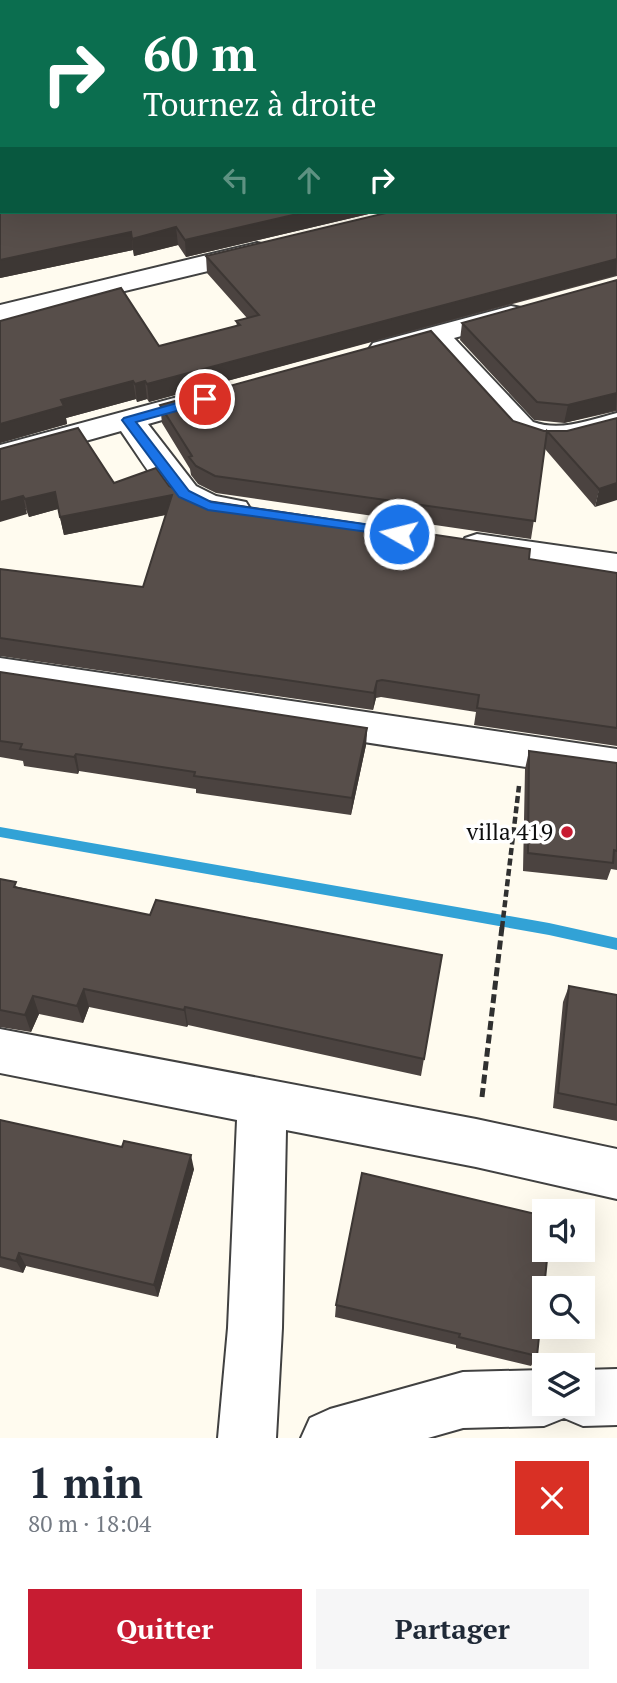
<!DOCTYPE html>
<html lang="fr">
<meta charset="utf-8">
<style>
body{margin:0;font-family:"PT Serif",serif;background:#f6f6f7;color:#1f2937;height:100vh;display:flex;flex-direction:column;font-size:26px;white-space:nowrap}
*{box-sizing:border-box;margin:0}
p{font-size:23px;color:#747a83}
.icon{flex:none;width:38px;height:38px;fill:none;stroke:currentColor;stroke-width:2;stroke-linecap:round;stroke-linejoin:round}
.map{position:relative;height:1438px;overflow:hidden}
.side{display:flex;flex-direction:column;background:#fff;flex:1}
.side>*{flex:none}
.top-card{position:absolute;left:0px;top:0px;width:618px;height:214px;box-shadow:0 7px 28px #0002;background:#0b6e4f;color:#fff;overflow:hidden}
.tools{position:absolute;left:532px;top:1199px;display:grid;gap:14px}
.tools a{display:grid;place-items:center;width:63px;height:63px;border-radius:0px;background:#fff;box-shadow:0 7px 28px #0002;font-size:35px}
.pin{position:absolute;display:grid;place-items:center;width:60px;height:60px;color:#fff;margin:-30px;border:4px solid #fff;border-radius:50%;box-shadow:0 2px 7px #0007}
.me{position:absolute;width:77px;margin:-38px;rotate:278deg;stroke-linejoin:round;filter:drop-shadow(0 0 5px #0008)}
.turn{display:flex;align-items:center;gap:24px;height:147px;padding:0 28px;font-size:32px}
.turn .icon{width:91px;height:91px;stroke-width:2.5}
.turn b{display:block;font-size:49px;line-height:60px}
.lanes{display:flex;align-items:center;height:66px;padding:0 28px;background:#0003;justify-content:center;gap:35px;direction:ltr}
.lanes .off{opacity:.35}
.round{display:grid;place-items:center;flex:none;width:74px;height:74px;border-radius:0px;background:#f6f6f7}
.head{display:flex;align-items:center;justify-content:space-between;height:119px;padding:0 28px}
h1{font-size:42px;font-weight:700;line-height:52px}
.button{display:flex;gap:14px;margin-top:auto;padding:14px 28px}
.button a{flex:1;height:80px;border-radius:0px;background:#c71c32;color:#fff;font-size:28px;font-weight:700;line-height:80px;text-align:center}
.button a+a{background:#f6f6f7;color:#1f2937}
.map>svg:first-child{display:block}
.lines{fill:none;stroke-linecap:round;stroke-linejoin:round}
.stream{fill:#32a2d6;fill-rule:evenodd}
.minor-casing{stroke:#414141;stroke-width:4}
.path-far1{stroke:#303030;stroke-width:4.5;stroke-dasharray:7 3.5;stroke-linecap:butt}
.path{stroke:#303030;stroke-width:5;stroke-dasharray:9 4.5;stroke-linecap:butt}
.minor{fill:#fff;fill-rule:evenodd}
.wall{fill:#4b4340}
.shaded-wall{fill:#3d3734}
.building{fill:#574e4a;stroke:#3d3734;stroke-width:2}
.route{fill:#1a73e8;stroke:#114b97;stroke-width:2}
.poi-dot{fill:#c71c32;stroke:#fff;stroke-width:2.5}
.labels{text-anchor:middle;stroke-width:7;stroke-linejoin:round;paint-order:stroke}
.poi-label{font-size:23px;fill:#0e0e0e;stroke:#fff;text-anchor:end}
</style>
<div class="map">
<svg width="617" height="1438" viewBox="0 0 617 1438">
<rect width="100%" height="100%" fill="#fffbef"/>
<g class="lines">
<!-- stream -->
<path class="stream" d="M0,827L549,923L617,938V950L549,935L0,837Z"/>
<defs>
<path id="minor" d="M257,243L266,245L270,251L266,257L0,321V305Z
M511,306L521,308L525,314L521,320L454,338L533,422C561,432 589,420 617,413V432L564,446H542L511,436L429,345L383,358L373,355L369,349L373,343Z
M211,388L222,391L226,397L222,403L148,424L196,486L216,496L246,502L251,510L246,518C224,524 191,516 173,502C160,491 133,448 121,431L0,465V445Z
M477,534L617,554V578L465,554L460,546L465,538Z
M0,658L617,749V781L0,686Z
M0,1029L476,1119L617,1149V1199L476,1167L286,1130L282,1328L276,1438H218L228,1328L237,1120L0,1073Z
M617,1369V1425L583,1426L564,1418L544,1426L463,1428L428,1438H301L310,1418L330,1409L463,1372L544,1370V1404H583V1370Z"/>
</defs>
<!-- minor casing -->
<use href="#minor" class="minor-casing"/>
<!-- path-far1 -->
<path class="path-far1" d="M502,928L519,786"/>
<!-- path -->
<path class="path" d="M482,1097L502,927"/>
<!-- minor -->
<use href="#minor" class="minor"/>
</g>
<!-- wall -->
<path class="wall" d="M0,0H617V276L149,402L147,399L137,402L136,399L66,418L67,424L0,443V321L121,288L159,346L237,326L236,321L247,318L207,273L206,256L390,212H616V2H2V212H377L186,257L178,245L134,256L133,250L0,278Z
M617,280V411L564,423L534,420L460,340L462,323Z
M160,405L513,421L544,431H567L617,418L595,507L545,449L531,539L216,493L198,484L191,475L190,469L162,423Z
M0,449L114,483L169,486L194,499L529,559L617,573V746L474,725L476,712L381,697L376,698L373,710L0,656V569L143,587L166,515L64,535L58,509L29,517Z
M0,672L367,728L366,745L351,815L196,793V789L79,771L78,774L24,766L23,761L0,757Z
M529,751L617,763V870L611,869L607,880L523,871L525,769Z
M0,879L18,887L150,915L442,955L421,1076L188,1025L187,1027L89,1007L83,1023L39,1014L31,1032L0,1027Z
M569,986L617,995V1121L553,1108L563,1002Z
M0,1120L194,1169L158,1297L26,1266L23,1273L0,1267Z
M362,1173L537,1356L531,1366L456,1348V1345L335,1317L336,1305Z"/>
<!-- shaded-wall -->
<path class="shaded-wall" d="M306,212H377L186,257L185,240Z
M176,227L178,245L134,256L132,239Z
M131,232L133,250L0,278V260Z
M617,259L616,275L149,402L147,384Z
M133,381L136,399L66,418L67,424L0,443V424L61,400Z
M145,381L147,399L137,402L135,384Z
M617,393L616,410L564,423L568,405Z
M617,483V500L595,507L599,489Z
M55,492L58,509L29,517L25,499Z
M172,495L174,513L64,535L60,517Z
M23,496L27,514L0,522V502Z
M377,681L376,698L373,710L374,693Z
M367,728L366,745L351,815L352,798Z
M76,754L79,771L78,774L74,757Z
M84,989L89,1007L83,1023L77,1006Z
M33,996L39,1014L31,1032L25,1015Z
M185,1007L188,1025L187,1027L184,1010Z
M191,1155L194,1169L158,1297L154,1285Z
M19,1253L26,1266L23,1273L16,1261Z"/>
<!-- building -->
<path class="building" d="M0,0H617V259L147,384L145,381L135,384L133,381L61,400L64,406L0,424V321L121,288L159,346L240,325L236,321L259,315L206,256L390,212H616V2H2V67H0Z
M2,67V212H306L185,240L176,227L132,239L131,232L0,260V178L1,170H0V82L2,81Z
M617,280V393L568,405L537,402L462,323Z
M431,331L513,421L544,431H567L617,418V483L599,489L547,431L535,521L215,476L196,466L189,457L192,456L160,405Z
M78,428L114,483L156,468L169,486L194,499L530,549L529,559L617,573V728L477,708L479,695L382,680L377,681L374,693L0,638V569L143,587L172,495L60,517L55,492L25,499L23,496L0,502V449Z
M0,672L367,728L352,798L194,776L195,772L76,754L74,757L20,749L22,744L0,741Z
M529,751L617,763V851L614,850L613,863L528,853Z
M0,879L16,882L14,887L150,915L156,900L442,955L424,1059L185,1007L184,1010L84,989L77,1006L33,996L25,1015L0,1010Z
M569,986L617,995V1105L558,1093Z
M0,1120L122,1147L124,1141L191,1155L154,1285L19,1253L16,1261L0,1257Z
M362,1173L544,1216V1250H548L537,1356L459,1337L460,1334L336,1305Z"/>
<!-- route -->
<path class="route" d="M205,395L212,399L210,402L136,422L189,491L211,502L399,529L406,534L404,537L208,510L179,497L122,420L124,418Z"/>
<!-- markers -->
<circle class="poi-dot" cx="567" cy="832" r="7"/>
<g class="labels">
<!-- poi labels -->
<g class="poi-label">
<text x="553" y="840">villa 419</text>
</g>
</g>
</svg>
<div class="tools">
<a><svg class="icon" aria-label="sound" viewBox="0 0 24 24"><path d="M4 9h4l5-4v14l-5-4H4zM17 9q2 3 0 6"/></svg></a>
<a><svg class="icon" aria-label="search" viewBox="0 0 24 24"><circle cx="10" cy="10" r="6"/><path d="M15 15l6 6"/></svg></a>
<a><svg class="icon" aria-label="layers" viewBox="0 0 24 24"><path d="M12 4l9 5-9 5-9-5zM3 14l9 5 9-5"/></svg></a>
</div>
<div class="pin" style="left:205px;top:399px;background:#d93025"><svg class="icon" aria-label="arrive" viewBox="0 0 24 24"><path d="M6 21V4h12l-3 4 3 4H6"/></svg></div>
<svg class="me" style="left:399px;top:534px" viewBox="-20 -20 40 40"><circle r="17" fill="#1a73e8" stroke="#fff" stroke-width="3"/><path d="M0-11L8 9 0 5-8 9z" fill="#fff"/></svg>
<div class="top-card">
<div class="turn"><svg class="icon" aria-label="right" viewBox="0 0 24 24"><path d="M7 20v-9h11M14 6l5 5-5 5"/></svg><div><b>60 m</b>Tournez à droite</div></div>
<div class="lanes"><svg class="icon off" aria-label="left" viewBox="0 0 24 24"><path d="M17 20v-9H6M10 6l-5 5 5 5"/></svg><svg class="icon off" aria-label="ahead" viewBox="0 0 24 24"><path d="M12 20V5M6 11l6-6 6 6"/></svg><svg class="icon" aria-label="right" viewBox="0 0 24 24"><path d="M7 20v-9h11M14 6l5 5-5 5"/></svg></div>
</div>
</div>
<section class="side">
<div class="head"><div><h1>1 min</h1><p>80 m · 18:04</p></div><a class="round" style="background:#d93025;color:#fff"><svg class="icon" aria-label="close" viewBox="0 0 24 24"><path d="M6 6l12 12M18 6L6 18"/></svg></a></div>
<div class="button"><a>Quitter</a><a>Partager</a></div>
</section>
